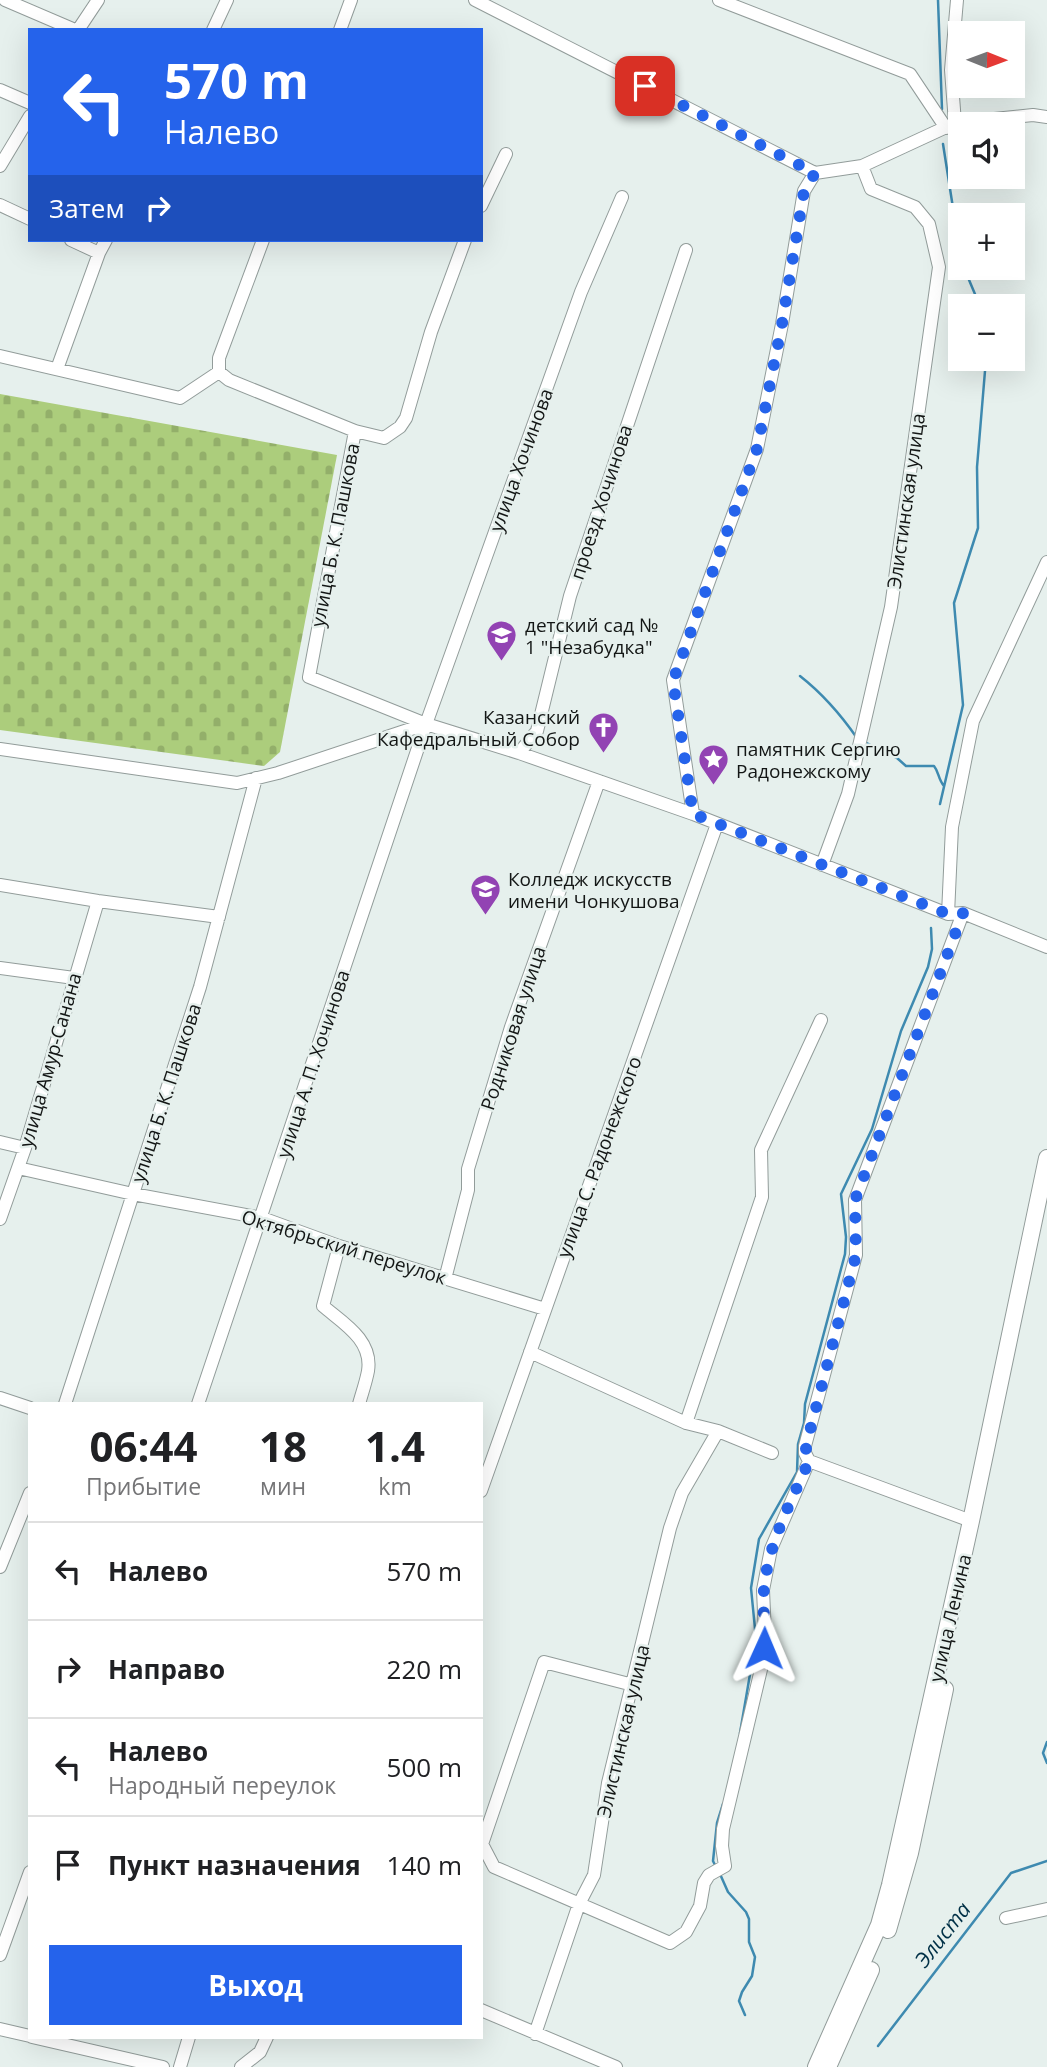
<!DOCTYPE html>
<html lang="ru">
<meta charset="utf-8">
<style>
body{margin:0;font-family:"Open Sans",sans-serif;background:#f2f2f2;color:#202124;height:100vh;display:flex;flex-direction:column;font-size:26px;white-space:nowrap}
*{box-sizing:border-box;margin:0}
p{font-size:23px;color:#757577}
.icon{flex:none;width:38px;height:38px;fill:none;stroke:currentColor;stroke-width:2;stroke-linecap:round;stroke-linejoin:round}
.map{position:relative;flex:1;overflow:hidden}
.sheet{position:absolute;left:28px;top:1402px;width:455px;height:637px;display:flex;flex-direction:column;background:#fff;border-radius:0px;box-shadow:0 7px 28px #0002}
.sheet>*{flex:none}
.hud{position:absolute;left:28px;top:28px;width:455px;height:214px;border-radius:0px;box-shadow:0 7px 28px #0002;background:#2563eb;color:#fff;overflow:hidden}
.needle{width:46px;rotate:91deg}
.fabs{position:absolute;left:948px;top:21px;display:grid;gap:14px}
.fabs a{display:grid;place-items:center;width:77px;height:77px;border-radius:0px;background:#fff;box-shadow:0 7px 28px #0002;font-size:35px}
.pin{position:absolute;display:grid;place-items:center;width:60px;height:60px;color:#fff;margin:-30px;border-radius:14px;box-shadow:0 4px 10px #0006}
.me{position:absolute;width:77px;margin:-38px;rotate:1deg;stroke-linejoin:round;filter:drop-shadow(0 0 5px #0008)}
.turn{display:flex;align-items:center;gap:24px;height:147px;padding:0 21px;font-size:32px}
.turn .icon{width:91px;height:91px;stroke-width:2.5}
.turn b{display:block;font-size:49px;line-height:60px}
.then{display:flex;align-items:center;height:66px;padding:0 21px;background:#0003;gap:14px;font-size:26px}
.eta{display:flex;justify-content:space-evenly;align-items:center;height:119px;text-align:center}
.eta b{font-size:42px;font-weight:700;line-height:49px}
.button{display:flex;gap:14px;margin-top:auto;padding:14px 21px}
.button a{flex:1;height:80px;border-radius:0px;background:#2563eb;color:#fff;font-size:28px;font-weight:700;line-height:80px;text-align:center}
ul{padding:0;list-style:none}
li{display:flex;align-items:center;gap:21px;height:98px;padding:0 21px;border-top:2px solid #e0e0e0}
li div{flex:1}
li b{display:block;font-size:26px}
li em{font-style:normal}
.map>svg:first-child{display:block}
.cemetery{fill:url(#cemetery-stones)}
.lines{fill:none;stroke-linecap:round;stroke-linejoin:round}
.stream{stroke:#3e8ab0;stroke-width:2.5}
.minor-casing{stroke:#929c9a;stroke-width:14}
.major-casing{stroke:#929c9a;stroke-width:18}
.minor{stroke:#fff;stroke-width:12}
.major{stroke:#fff;stroke-width:16}
.route{stroke:#2563eb;stroke-width:12;stroke-dasharray:0 21.6}
.labels{text-anchor:middle;stroke-width:5;stroke-linejoin:round;paint-order:stroke}
.street-label{font-size:19px;fill:#131615;stroke:#e6f0ed}
.poi-label{font-size:19px;fill:#131615;stroke:#e6f0ed;text-anchor:start}
.water-label{font-size:21px;font-style:italic;fill:#003046;stroke:#e6f0ed}
</style>
<div class="map">
<svg width="1047" height="2067" viewBox="0 0 1047 2067">
<defs>
<pattern id="cemetery-stones" width="16" height="16" patternUnits="userSpaceOnUse" patternTransform="scale(1.75)"><rect width="16" height="16" fill="#accd7c"/><path d="M2 7V4a2 2 0 0 1 4 0v3zM10 15v-3a2 2 0 0 1 4 0v3z" fill="#93af6a"/></pattern>
</defs>
<rect width="100%" height="100%" fill="#e6f0ed"/>
<!-- cemetery -->
<path class="cemetery" d="M0,394L337,455L280,752L264,766L0,730Z"/>
<g class="lines">
<!-- stream -->
<path class="stream" d="M938,0L942,109
M943,144L961,259
M964,268L980,306
M800,676C823,694 841,715 857,738
M866,743L897,758L906,766H934C939,772 938,779 944,786
M940,804L963,705L954,603L978,528L977,467L986,359
M740,1733L756,1639L751,1588L759,1539L797,1472L798,1444L804,1423L805,1404L845,1254L846,1237L841,1194L872,1129L901,1031L928,967L932,949L931,928
M1047,1742L1043,1753L1047,1763
M715,1865L713,1861L717,1823L723,1804
M720,1874L728,1892L746,1912L749,1919V1942L755,1957L752,1976L742,1992L739,2001L745,2015
M878,2046L1011,1873L1047,1861"/>
<defs>
<path id="minor" d="M5,0L75,30
M475,0L815,173L862,166L955,123L1033,115L1047,117
M719,0L910,74L946,128
M78,30L98,0
M213,30L227,0
M340,30L351,0
M0,90L30,103
M955,123L951,70L957,0
M0,166L30,116
M0,205L30,219
M481,206L506,154
M71,240L99,253
M0,356L180,398L219,372
M57,369L99,253L106,240
M219,372L229,380L355,431L384,438L400,427L406,418L431,332L465,240
M219,372V358L263,240
M355,431L309,677L426,724L519,753L693,814L948,914L963,913L1047,947
M0,749L237,783L278,773L426,724
M519,753L537,731L570,596L686,250
M693,814L673,680L757,449L782,324L804,191L815,173
M822,865L848,794L891,607L939,267L929,224L915,207L871,189L862,166
M0,885L98,901L219,917
M948,914L952,827L973,721L1047,562
M0,968L74,978
M0,1142L25,1148
M18,1168L133,1194L262,1218L339,1246L545,1309
M0,1219L25,1148L98,901
M339,1246L323,1306C343,1323 373,1340 368,1371C366,1382 362,1393 359,1404
M445,1279L468,1190V1169L511,1027L599,781
M530,1352L686,1423L718,1431L772,1453
M0,1398L30,1408
M65,1404L200,987L256,778
M198,1404L426,724L581,292L622,197
M686,1423L762,1197L761,1150L821,1020
M809,1461L971,1521
M481,1491L717,824
M0,1567L30,1493
M633,1685L544,1662L482,1844L494,1867L670,1943L686,1932L700,1906L704,1883L709,1875L725,1866L722,1846L723,1829L763,1661L765,1634L763,1590L771,1549L809,1461L805,1453V1446L856,1255L855,1200L963,913
M1006,1918L1047,1909
M0,1955L30,1872
M481,2010L616,2067
M0,2029L30,2036
M535,2034L579,1904L594,1875L608,1783L670,1528L682,1493L718,1431
M32,2037L163,2067
M180,2067L189,2037
M241,2067L260,2052L267,2037"/>
<path id="major" d="M888,1930L910,1853L945,1689
M816,2067L879,1925L890,1885L971,1521L1047,1158
M828,2067L871,1970"/>
</defs>
<!-- minor casing -->
<use href="#minor" class="minor-casing"/>
<!-- major casing -->
<use href="#major" class="major-casing"/>
<!-- minor -->
<use href="#minor" class="minor"/>
<!-- major -->
<use href="#major" class="major"/>
</g>
<g class="lines">
<!-- route -->
<path class="route" d="M645,86L815,173L804,191L782,324L757,449L673,681L693,814L948,914L963,913L855,1200L856,1255L806,1446V1454L809,1461C791,1502 768,1544 764,1589C762,1608 766,1628 764,1648"/>
</g>
<!-- icons -->
<defs>
<symbol id="school-pin" viewBox="-11 -11 22 30"><path d="M0 17L-7.5 6A9.5 9.5 0 1 1 7.5 6Z" fill="#9243b3" stroke="#e6f0ed"/><path d="M0-5L7-2L0 1L-7-2ZM-4 1L0 2.5L4 1V4Q0 6-4 4Z" fill="#fff"/></symbol>
<symbol id="church-pin" viewBox="-11 -11 22 30"><path d="M0 17L-7.5 6A9.5 9.5 0 1 1 7.5 6Z" fill="#9243b3" stroke="#e6f0ed"/><path d="M-1.2-6h2.4v3.5h3.3v2.4h-3.3V6h-2.4V-.1h-3.3v-2.4h3.3Z" fill="#fff"/></symbol>
<symbol id="sight-pin" viewBox="-11 -11 22 30"><path d="M0 17L-7.5 6A9.5 9.5 0 1 1 7.5 6Z" fill="#9243b3" stroke="#e6f0ed"/><path d="M0-6L1.8-2.2L6-1.7L2.9 1.2L3.7 5.4L0 3.3L-3.7 5.4L-2.9 1.2L-6-1.7L-1.8-2.2Z" fill="#fff"/></symbol>
<symbol id="university-pin" viewBox="-11 -11 22 30"><path d="M0 17L-7.5 6A9.5 9.5 0 1 1 7.5 6Z" fill="#9243b3" stroke="#e6f0ed"/><path d="M0-5L7-2L0 1L-7-2ZM-4 1L0 2.5L4 1V4Q0 6-4 4Z" fill="#fff"/></symbol>
</defs>
<g fill-rule="evenodd">
<use href="#school-pin" x="484" y="618" width="35" height="47"/>
<use href="#church-pin" x="586" y="710" width="35" height="47"/>
<use href="#sight-pin" x="696" y="742" width="35" height="47"/>
<use href="#university-pin" x="468" y="872" width="35" height="47"/>
</g>
<g class="labels">
<!-- street labels -->
<g class="street-label">
<text transform="translate(521 460) rotate(-70)" y="7">улица Хочинова</text>
<text transform="translate(906 501) rotate(-82)" y="7">Элистинская улица</text>
<text transform="translate(601 502) rotate(-72)" y="7">проезд Хочинова</text>
<text transform="translate(335 535) rotate(-79)" y="7">улица Б. К. Пашкова</text>
<text transform="translate(513 1028) rotate(-72)" y="7">Родниковая улица</text>
<text transform="translate(50 1060) rotate(-74)" y="7">улица Амур-Санана</text>
<text transform="translate(313 1064) rotate(-72)" y="7">улица А. П. Хочинова</text>
<text transform="translate(166 1093) rotate(-72)" y="7">улица Б. К. Пашкова</text>
<text transform="translate(599 1157) rotate(-70)" y="7">улица С. Радонежского</text>
<text transform="translate(344 1247) rotate(17)" y="7">Октябрьский переулок</text>
<text transform="translate(950 1618) rotate(-77)" y="7">улица Ленина</text>
<text transform="translate(623 1731) rotate(-77)" y="7">Элистинская улица</text>
</g>
<!-- poi labels -->
<g class="poi-label">
<text x="525" y="632">детский сад №<tspan x="525" dy="22">1 "Незабудка"</tspan></text>
<text x="580" y="724" text-anchor="end">Казанский<tspan x="580" dy="22">Кафедральный Собор</tspan></text>
<text x="736" y="756">памятник Сергию<tspan x="736" dy="22">Радонежскому</tspan></text>
<text x="508" y="886">Колледж искусств<tspan x="508" dy="22">имени Чонкушова</tspan></text>
</g>
<!-- water labels -->
<g class="water-label">
<text transform="translate(943 1935) rotate(-52)" y="7">Элиста</text>
</g>
</g>
</svg>
<div class="fabs">
<a><svg class="needle" viewBox="-14 -14 28 28"><path d="M0-13l5 13h-10z" fill="#e53935"/><path d="M0 13l5-13h-10z" fill="#757577"/></svg></a>
<a><svg class="icon" aria-label="sound" viewBox="0 0 24 24"><path d="M4 9h4l5-4v14l-5-4H4zM17 9q2 3 0 6"/></svg></a>
<a>+</a>
<a>−</a>
</div>
<div class="pin" style="left:645px;top:86px;background:#d93025"><svg class="icon" aria-label="arrive" viewBox="0 0 24 24"><path d="M6 21V4h12l-3 4 3 4H6"/></svg></div>
<svg class="me" style="left:764px;top:1648px" viewBox="-20 -20 40 40"><path d="M0-17L14 15 0 8-14 15z" fill="#2563eb" stroke="#fff" stroke-width="4"/></svg>
<div class="hud">
<div class="turn"><svg class="icon" aria-label="left" viewBox="0 0 24 24"><path d="M17 20v-9H6M10 6l-5 5 5 5"/></svg><div><b>570 m</b>Налево</div></div>
<div class="then">Затем<svg class="icon" aria-label="right" viewBox="0 0 24 24"><path d="M7 20v-9h11M14 6l5 5-5 5"/></svg></div>
</div>
<section class="sheet">
<div class="eta">
<div><b>06:44</b><p>Прибытие</p></div>
<div><b>18</b><p>мин</p></div>
<div><b>1.4</b><p>km</p></div>
</div>
<ul>
<li><svg class="icon" aria-label="left" viewBox="0 0 24 24"><path d="M17 20v-9H6M10 6l-5 5 5 5"/></svg><div><b>Налево</b></div><em>570 m</em></li>
<li><svg class="icon" aria-label="right" viewBox="0 0 24 24"><path d="M7 20v-9h11M14 6l5 5-5 5"/></svg><div><b>Направо</b></div><em>220 m</em></li>
<li><svg class="icon" aria-label="left" viewBox="0 0 24 24"><path d="M17 20v-9H6M10 6l-5 5 5 5"/></svg><div><b>Налево</b><p>Народный переулок</p></div><em>500 m</em></li>
<li><svg class="icon" aria-label="arrive" viewBox="0 0 24 24"><path d="M6 21V4h12l-3 4 3 4H6"/></svg><div><b>Пункт назначения</b></div><em>140 m</em></li>
</ul>
<div class="button"><a>Выход</a></div>
</section>
</div>
